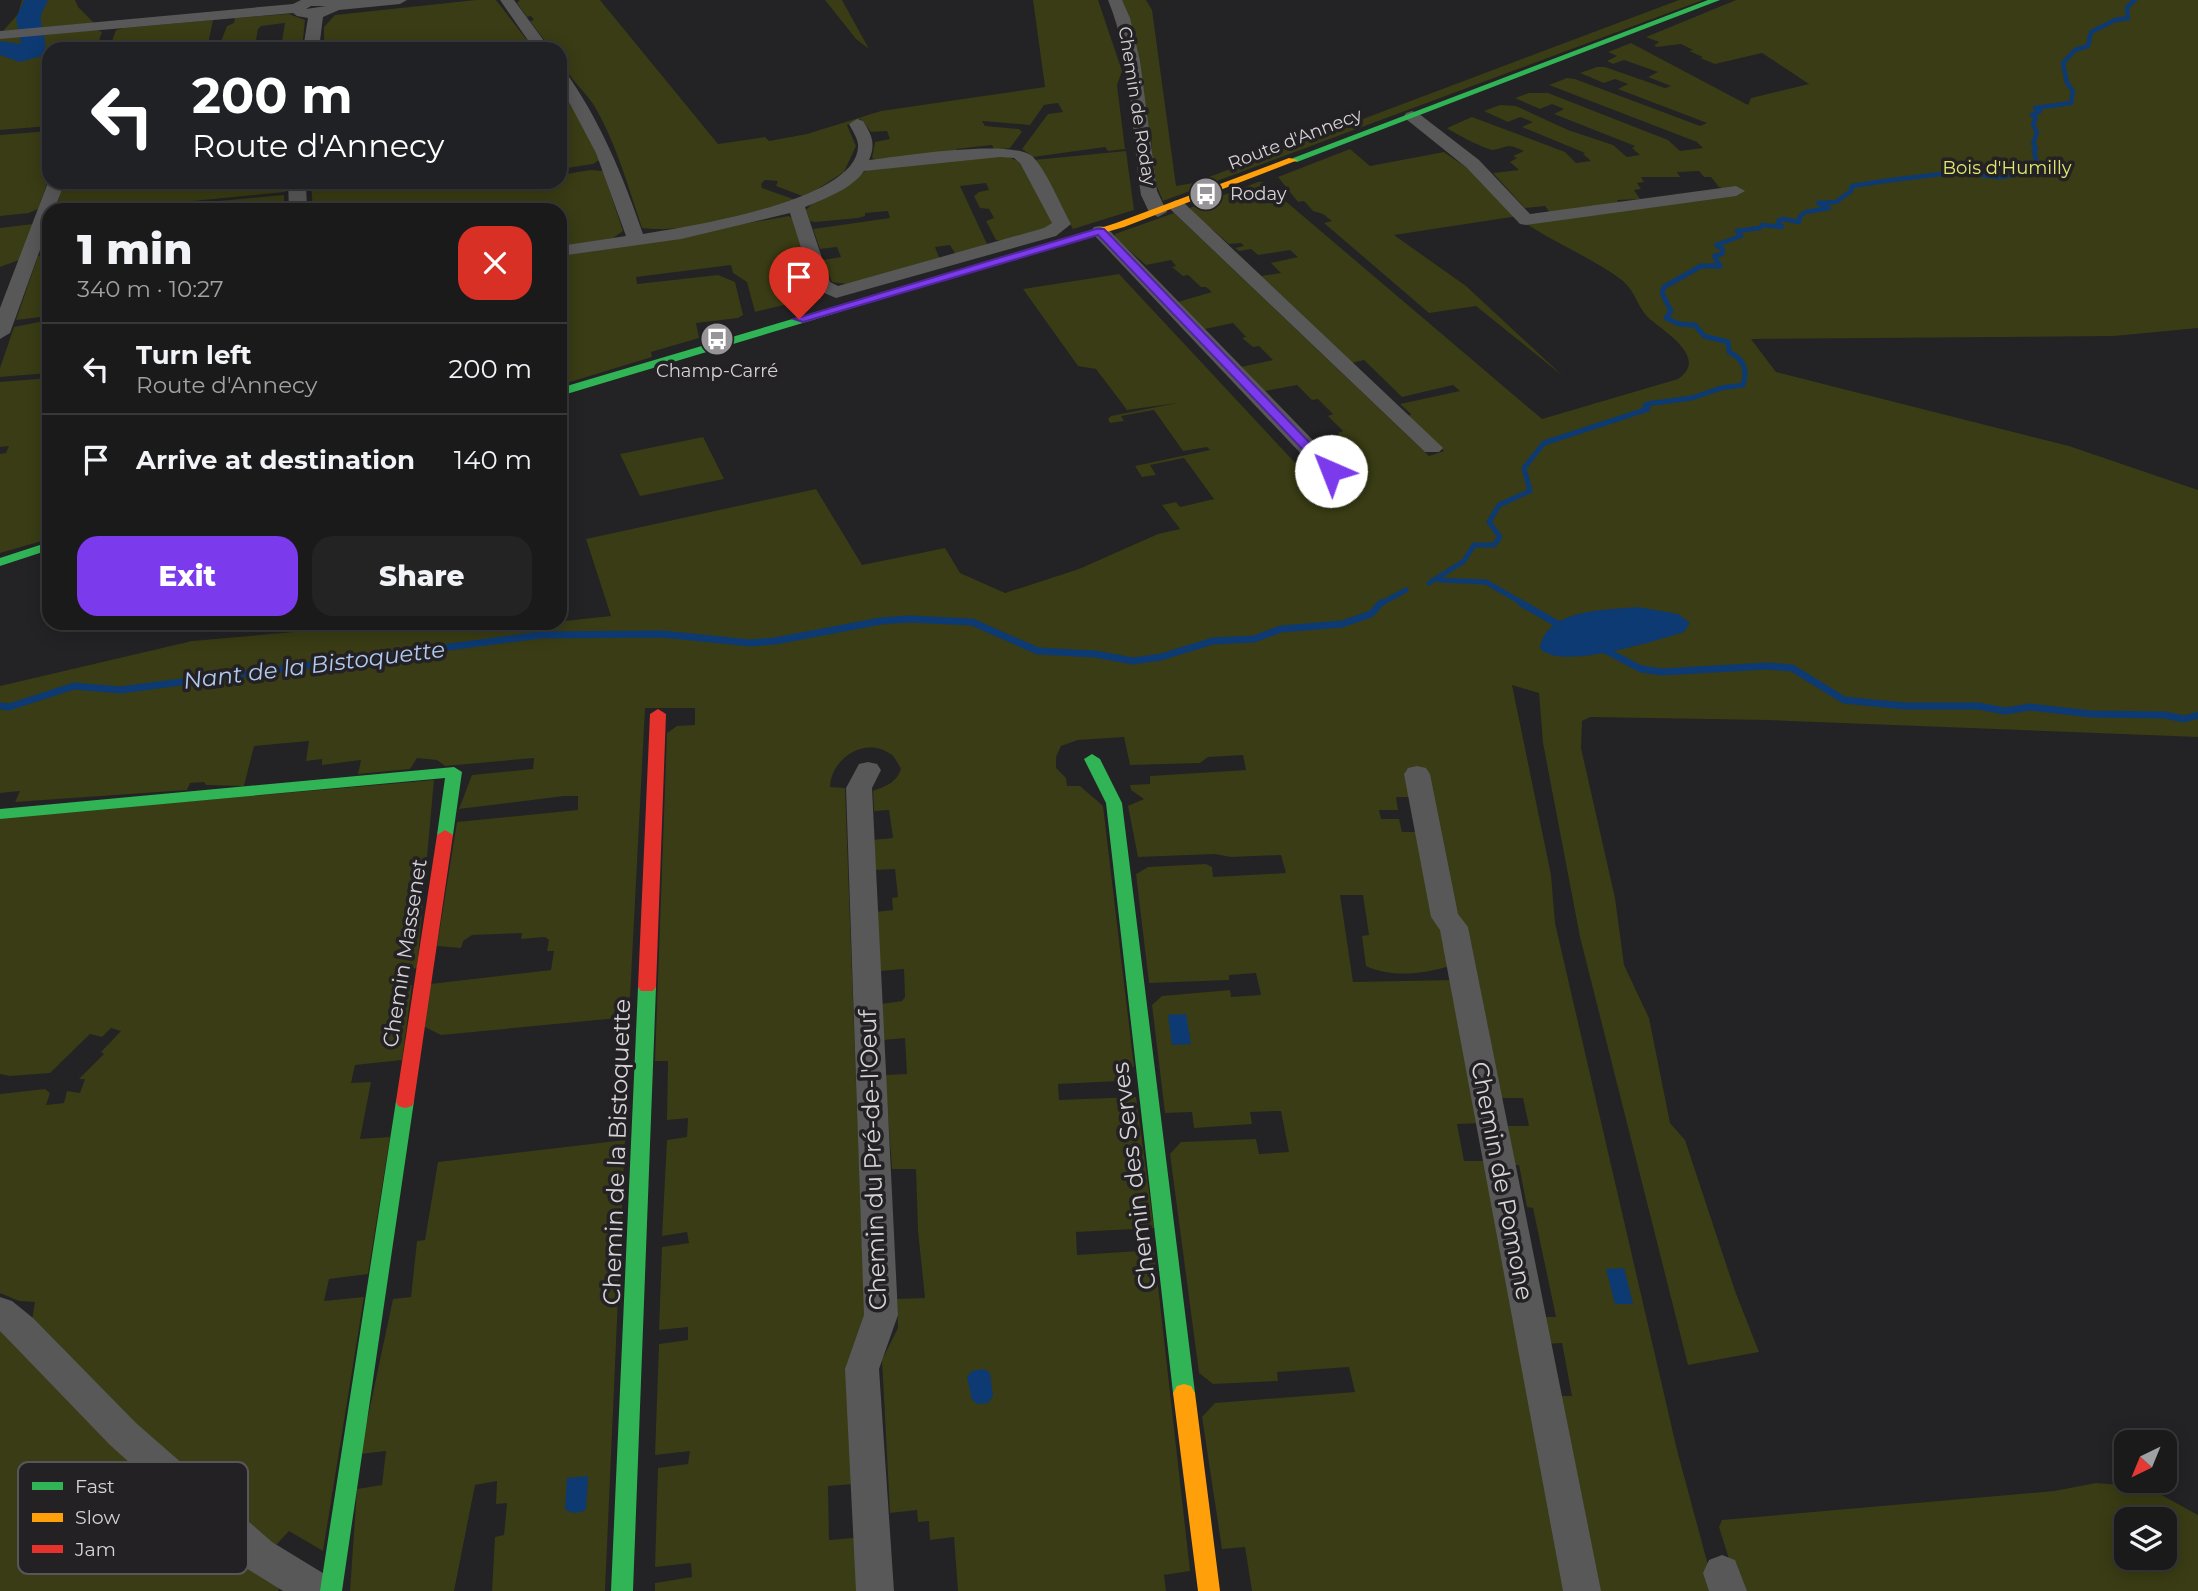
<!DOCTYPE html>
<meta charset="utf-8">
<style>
body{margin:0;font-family:Montserrat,sans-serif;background:#232324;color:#f1f3f6;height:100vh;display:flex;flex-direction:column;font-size:26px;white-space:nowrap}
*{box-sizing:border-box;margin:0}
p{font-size:23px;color:#9fa1a3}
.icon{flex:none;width:38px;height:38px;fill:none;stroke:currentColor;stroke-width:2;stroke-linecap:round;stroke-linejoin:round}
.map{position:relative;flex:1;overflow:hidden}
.details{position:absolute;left:42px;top:203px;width:525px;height:427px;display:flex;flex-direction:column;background:#1a1a1b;border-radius:21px;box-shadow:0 4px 18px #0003,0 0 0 2px #38383a}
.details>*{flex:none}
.guide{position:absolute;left:42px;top:42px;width:525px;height:147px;border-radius:21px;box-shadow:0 4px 18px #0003,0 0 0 2px #38383a;background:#202124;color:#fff;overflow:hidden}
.needle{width:46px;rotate:223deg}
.controls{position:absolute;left:2114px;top:1430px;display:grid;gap:14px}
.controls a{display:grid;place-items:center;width:63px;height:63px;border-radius:14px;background:#1a1a1b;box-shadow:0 4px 18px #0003,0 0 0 2px #38383a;font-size:35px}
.pin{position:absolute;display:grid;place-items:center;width:60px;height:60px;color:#fff;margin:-72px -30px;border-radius:50% 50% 50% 0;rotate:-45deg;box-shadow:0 0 7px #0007}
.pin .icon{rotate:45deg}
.me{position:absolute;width:77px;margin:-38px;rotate:316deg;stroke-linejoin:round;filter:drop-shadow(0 0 5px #0008)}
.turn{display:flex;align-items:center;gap:24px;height:147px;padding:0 35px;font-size:32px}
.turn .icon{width:91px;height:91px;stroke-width:2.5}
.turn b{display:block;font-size:49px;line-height:60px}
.round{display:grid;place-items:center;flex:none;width:74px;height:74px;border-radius:21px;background:#232324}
.head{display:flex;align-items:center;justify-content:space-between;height:119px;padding:0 35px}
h1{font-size:42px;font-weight:800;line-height:52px}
.primary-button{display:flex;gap:14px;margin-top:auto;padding:14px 35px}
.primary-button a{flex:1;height:80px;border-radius:21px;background:#7c3aed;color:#fff;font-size:28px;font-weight:800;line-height:80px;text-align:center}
.primary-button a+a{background:#232324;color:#f1f3f6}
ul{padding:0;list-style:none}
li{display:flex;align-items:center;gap:21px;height:91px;padding:0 35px;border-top:2px solid #38383a}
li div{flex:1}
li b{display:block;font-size:26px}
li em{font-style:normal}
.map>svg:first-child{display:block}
.green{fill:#393c14;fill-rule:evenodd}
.water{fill:#0d3a73}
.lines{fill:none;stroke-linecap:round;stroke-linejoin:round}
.stream-far2{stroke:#0d3a73;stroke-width:4.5}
.stream-far1{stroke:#0d3a73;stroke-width:5}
.stream{stroke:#0d3a73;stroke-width:7}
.river{fill:#0d3a73;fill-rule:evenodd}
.street{fill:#585858;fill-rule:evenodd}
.fast{fill:#30b455;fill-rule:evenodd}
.slow{fill:#ff9f0a;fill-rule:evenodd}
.jam{fill:#e5322d;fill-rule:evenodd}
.route{fill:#7c3aed;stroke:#51269a;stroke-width:2}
.labels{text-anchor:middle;stroke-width:7;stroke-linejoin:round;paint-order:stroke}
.far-street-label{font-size:18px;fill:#d5d3d6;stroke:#242125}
.far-park-label{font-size:18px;fill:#e0e96b;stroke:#242125}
.far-poi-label{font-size:18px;fill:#d5d3d6;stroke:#242125;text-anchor:start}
.street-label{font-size:21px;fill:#d5d3d6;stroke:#242125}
.water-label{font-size:23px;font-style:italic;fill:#b0caf0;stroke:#242125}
.near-street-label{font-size:24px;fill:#d5d3d6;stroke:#242125}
.key{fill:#242125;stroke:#59565a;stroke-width:2}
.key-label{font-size:19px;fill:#d5d3d6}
</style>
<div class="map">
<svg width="2198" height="1591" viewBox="0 0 2198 1591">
<rect width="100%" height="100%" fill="#232224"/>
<!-- green -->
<path class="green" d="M22,0H75L78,7L94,23L3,31L18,14Z
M476,0H496L534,49H324V27L335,15Z
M520,0H600L718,144L765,137L769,141L807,134L881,111L1045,87L1033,0H1098L1122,71L1117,85L1125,149L1108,151L1105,147L1033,157L1022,149L1048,114L1063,112L1058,103L1044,105L1030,125L982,121L985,126L1019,129L1022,132L1010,148L994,150L992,145L956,149L958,154L877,160L872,158L875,142L890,139L887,131L871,132L861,119L847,125L856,146L844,172L805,197L776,186L778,181L765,180L761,184L762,188L793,199L794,202C753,213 684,234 642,228C628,187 617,145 595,107C583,87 560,73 560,49H551L530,21L534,20L531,16L527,17L517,3Z
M825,0H842L869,49L856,39Z
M1121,0H1146L1152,10L1176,186L1193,183L1679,0H1703L1163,201L1153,177L1151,134L1146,129Z
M1736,0H2198V328L2114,336L1751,339L1776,372L2069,446L2198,490V737L1767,720L1590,717L1582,721L1581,748L1615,898L1624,965L1649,1018L1670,1123L1685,1140L1735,1291L1759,1352L1688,1365L1580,937L1543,743L1539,693L1512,685L1551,875L1555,923L1677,1450L1715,1591H1596L1557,1396H1572L1562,1343L1543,1344L1538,1317H1556L1533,1208L1527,1207L1519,1165H1513L1508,1126H1529L1523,1098H1496L1451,916L1425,770L1405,771L1413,797H1396L1398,810H1379L1381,819H1399L1402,832H1419L1450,966C1424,974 1391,978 1366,966L1362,936L1369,935L1363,895H1340L1353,982L1455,980L1482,1123L1457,1124L1464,1161H1488L1568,1591H1252L1245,1547L1222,1549L1202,1417L1215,1403L1355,1392L1349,1367L1277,1372L1278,1381L1213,1384L1199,1373L1170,1154L1181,1142L1256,1139L1259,1154L1289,1152L1281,1111L1250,1112L1252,1124L1194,1128L1192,1112L1165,1113L1152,1005L1162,996L1230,990L1231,997L1261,995L1256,973L1229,975V980L1149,983L1136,874L1148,867L1206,864L1212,867L1213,877L1286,873L1281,855L1231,857L1215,854L1138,857L1128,806L1144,799L1131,790L1130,785L1150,784V776L1246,770L1243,755L1208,757L1200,763L1130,765L1124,737L1078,740L1061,746L1056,757V768L1066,778L1067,786H1080L1103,806L1134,1067L1117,1070L1119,1081L1058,1084L1059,1100L1136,1097L1154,1228L1076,1232L1077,1255L1154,1250L1190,1571L1164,1575L1166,1591H958L954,1537L930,1540L929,1521L918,1522L917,1510L890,1513L882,1360L898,1328L897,1299L925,1298L918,1231L916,1169H892L885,1075L907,1074L905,1038L883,1040L881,1004L902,1001L905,997L904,969L880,971L875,912L893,910L892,898L898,897L895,869L874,870L872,840L893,838L889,810L874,811L873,791C886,786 896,783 901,769C899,765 895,758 892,755C866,735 831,758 830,787L845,788L865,1326L854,1484L828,1486L829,1540L853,1538L859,1543L861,1591H655V1583L692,1577L691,1563L655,1567L658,1468L688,1464L690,1451L655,1455L659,1344L688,1340V1327L659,1330L662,1247L689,1243L687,1232L662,1236L667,1140L687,1137L688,1118L667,1120L668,1061H655L667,733L677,726L695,725V708H645L629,1017L441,1035L425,1027L430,984L551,970L554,951H547L549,940L545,937L521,939L522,933L472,935L463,941L461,948L437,946L457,822L578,810V796H564L459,809L472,775L533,769L534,758L445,766L437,760L417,758L410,769L358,774L361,760L322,765V759L306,761L309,741L254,746L244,786L206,785L204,782L190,783L187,790L15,802L20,791L0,793V686L192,641L397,623L507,627L611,616L586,539L816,489L862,565L945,548L960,573L1005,593L1079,569L1158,534L1180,529L1162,505L1176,502L1180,507L1214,499L1184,458L1150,465L1156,475L1142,477L1135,466L1210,450L1207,447L1183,451L1154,410L1121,416L1124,421L1110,423L1108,419L1111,416L1177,403L1127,410L1096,369L1078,366L1023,289L1119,274L1327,497L1358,485L1332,458L1360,451L1352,444L1347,445L1338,433L1343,431L1328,416L1333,414L1318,399L1312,400L1297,385L1265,391L1241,367L1273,360L1259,346L1253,347L1242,338L1246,337L1233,323L1205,329L1178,302L1212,292L1206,287H1201L1188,275L1183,276L1172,267L1176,266L1171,260L1146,265L1115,238V234L1174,213L1429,456L1444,451L1408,417L1411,414L1400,404L1460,391L1453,385L1402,397L1364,360L1352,363L1261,276L1281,273L1271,263L1298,257L1290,250L1258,255L1251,249L1239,251L1235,248L1244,246L1241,243L1229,244L1212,229H1208L1187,209L1258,182H1263L1542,419L1678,379C1708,359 1668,334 1651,320C1638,310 1636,292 1623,281C1593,258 1556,244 1525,223L1725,189L1719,187L1711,177H1704L1699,171L1677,172L1680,177H1641L1644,182L1637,183L1641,189L1634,190L1640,199L1617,200L1618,202L1594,208L1579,207L1576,210L1551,214L1545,206L1525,208L1493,173L1519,170L1510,162L1517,158L1513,156L1524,151C1506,143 1509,147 1493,150C1487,150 1455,134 1447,128L1472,117L1565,152L1576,163L1591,161L1583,154L1585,153L1522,127L1533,122L1520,117L1508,122L1484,111L1500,105L1516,106L1568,130L1613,145L1627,157L1640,155L1632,148L1635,146L1554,114L1564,109L1552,104L1540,109L1515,98L1529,93H1548L1668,140L1680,151L1703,148L1697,142L1549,85L1567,78L1575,79L1700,126L1707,123L1618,89L1628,84L1615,79L1604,83L1580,73L1597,67H1605L1665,88L1671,86L1648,77L1658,72L1624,60L1613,64L1607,61L1617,56L1608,52L1631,43L1748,105L1751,98L1809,84L1762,53L1715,64L1700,58L1703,57L1689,51L1693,50L1681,44L1657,47L1654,46L1659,42L1646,37Z
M289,14L305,20L302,49H220L282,41L285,23L261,26L258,29L256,40L220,44L227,26L234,23L235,18Z
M213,20L207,49H109L116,30L124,28Z
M97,30L102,32L96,49H49V79L43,88L49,91V126L0,130V38Z
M560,86L574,105L601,159L593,164L560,169Z
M49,131V178L38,209L29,213L0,216V135Z
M1350,149L1370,166L1444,152L1467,168L1518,216L1394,235L1466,286L1564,377L1476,306L1429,313L1324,223L1332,221L1323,214L1313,211L1304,201L1298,202L1278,177Z
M1126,151L1134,210L1073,229L1034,160Z
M1003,155L1019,161L1053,222C1043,234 1011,242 996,240L986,221L994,218L989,209L980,208L974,196L979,192L989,190L986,183L960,186L987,244L956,255L950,245L935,247L940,260L853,285L832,282L823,260L841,257L837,247L820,249L813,229L890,218L888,211L865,213V216L858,218L815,222L810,221L806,210L812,204L838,192L868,169Z
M590,170L603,171L623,231L613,238L560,247V210H313L311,182H560V175Z
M64,182H285V192L103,210H55Z
M284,195V210H128L145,208Z
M789,216L793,219L817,291L809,299L755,312L747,282L733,273L731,265L636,277L637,284L718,275L735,282L743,315L738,318L696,323L699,338L651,352L652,357L560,385V256Z
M33,224L19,260L0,267V228Z
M49,255V316L16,320L38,256Z
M49,320V373L0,377V368L14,327Z
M49,378V539L0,553V454L6,453L9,446L0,447V382Z
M703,437L724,479L640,496L620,454Z
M434,780L417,968L396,970L394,986L412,985L402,1060L355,1065L351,1083L371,1082L360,1139L390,1137L368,1274L329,1279L324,1301L364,1297L323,1551L289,1531L277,1544L268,1545L200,1487L31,1326L35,1302L19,1301L0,1293V1094L45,1089L50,1093L46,1105L64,1103L67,1091L80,1093L85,1079H79L104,1054L101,1052L121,1031L111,1028L102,1037L90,1034L50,1073L10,1076L0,1074V818Z
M625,1140L605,1591H492L495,1537L504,1535L507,1503L496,1504L497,1481L475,1485L454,1591H350L357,1489L382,1485L386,1451L360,1454L393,1299L411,1297L417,1241L425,1240L438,1162Z
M0,1326L132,1464L106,1495L114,1516L165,1495L239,1562L280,1587L278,1591H0Z
M2096,1483L2147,1487L2198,1515V1591H1739L1719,1527L1722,1520L2054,1491ZM2126,1519H2165V1558H2126Z"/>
<!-- water -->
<path class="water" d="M1638,607L1678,614L1690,623L1684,632C1657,640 1559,672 1540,648C1546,608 1609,610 1638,607Z
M1186,1014L1191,1044L1172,1045L1168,1015Z
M1624,1268L1633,1304H1615L1606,1269Z
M984,1369L990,1373L993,1396L988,1403L978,1404L972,1400L967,1377L972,1371Z
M588,1476L586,1509C580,1514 572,1514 565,1509L567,1478Z"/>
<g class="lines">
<!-- stream-far2 -->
<path class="stream-far2" d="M1720,266L1714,256L1722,254L1723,249L1716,245L1741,236L1737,231L1760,228L1762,225L1782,227L1778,221L1783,219L1799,222L1800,216L1806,212L1829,208L1818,203L1836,202L1851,191L1852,186C1888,180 1923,176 1959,172C1974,171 1993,180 2007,176C2018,174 2026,167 2037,165L2034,151L2036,148L2033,144L2037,132L2033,125L2036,118L2032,115L2040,111L2035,108L2071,103L2073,91L2067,83L2063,63L2075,50L2088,46L2091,32L2115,20L2128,18L2127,7L2135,0"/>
<!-- stream-far1 -->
<path class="stream-far1" d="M1440,580L1486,582L1524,604
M1429,583L1464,561L1474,545H1494L1500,537L1489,522L1499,505L1530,491L1524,468L1544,443L1648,409L1645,406L1647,404L1692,398L1721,388L1743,385C1748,370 1744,359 1729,352L1728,342L1704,336L1695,325L1679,324L1666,318L1671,311L1662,293L1664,287L1701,266H1720L1719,264
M1380,604L1406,590"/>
<!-- stream -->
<path class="stream" d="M1521,603L1563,627
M1601,648L1641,669L1662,672L1767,666L1792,668L1844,700L1904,706H1978L2005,711L2030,707L2091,714L2165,715L2184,719L2198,715
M0,706L9,707L74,686L120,690L541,635L662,634L750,643L775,641L881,621L909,619L972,622L1038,651L1095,654L1133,661L1161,657L1213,641L1254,639L1281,629L1342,624L1371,614L1381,603"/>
<!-- river -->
<path class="river" d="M24,0H48C46,5 42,11 41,16C39,30 51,42 42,56L20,62L0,55V41L21,44L16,18Z"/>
<!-- street -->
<path class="street" d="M301,0H407L400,4L339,10L323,17L319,49H303L308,18L297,16L293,13L0,39V31L293,4ZM311,6H326L306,9Z
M500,0H514L550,49H534Z
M1108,0H1122L1130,18L1140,61L1157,191L1167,212L1158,217L1149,212L1141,195C1131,131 1133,61 1108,0Z
M560,69L565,71C601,122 623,176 643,234C684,227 862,201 858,144C857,137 852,130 849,124L857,119L863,121C872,135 876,144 869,160C898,157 1016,137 1034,158C1048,174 1060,204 1071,224L1056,236L836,298L815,289L813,285L790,213L681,239L560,256V246L626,236L596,153L560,85ZM1000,157L1014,158L1020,163L1052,223L1044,228L838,286L830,282L805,207C824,199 852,189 864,171Z
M1412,111L1418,113L1479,160L1530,214L1736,186L1745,191L1736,196L1526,225L1520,224L1467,168L1406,119L1404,116L1406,113Z
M49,180V182H65L54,210H49V225L10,333L0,339V308Z
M288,182H306L307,210H289Z
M1176,200L1182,201L1439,444L1443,448L1439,452H1425L1170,209L1167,205Z
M1100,226L1106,227L1338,466L1341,471L1338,476H1322L1094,235L1091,231L1094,227Z
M868,762L877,764L881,770L872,788L898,1315L879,1369L894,1591H856L845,1369L864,1315L846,788L859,764Z
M1417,766L1426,768L1430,774L1458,914L1468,927L1601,1591H1563L1440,930L1431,917L1404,774L1408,768Z
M0,1297L12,1301L33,1318L136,1423L272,1542L331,1578L336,1591H283L246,1568L110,1445L0,1331Z
M1722,1555L1735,1560L1747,1591H1709L1703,1573L1709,1560Z"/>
<!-- fast -->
<path class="fast" d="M1708,0H1720L1297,162L1288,160Z
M1065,238L1070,241L1069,243L560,396V388Z
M49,542V550L0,566V558Z
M1092,754L1100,759L1122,803L1195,1393L1191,1400L1184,1402L1177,1400L1173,1393L1106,803L1084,759Z
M454,767L462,772L453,835L445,840L437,835L445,778L0,819V809Z
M647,981L653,983L656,987L633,1591H611L638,987L641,983Z
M405,1094L412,1096L414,1101L342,1591H320L396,1101L398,1096Z"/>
<!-- slow -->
<path class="slow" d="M1289,158L1298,160L1124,227L1065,244L1060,241L1116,223Z
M1184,1384L1191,1386L1195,1393L1220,1591H1198L1173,1393L1177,1386Z"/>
<!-- jam -->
<path class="jam" d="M658,709L666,714L656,987L653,991H641L638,987L650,714Z
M445,830L453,835L414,1101L412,1106L405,1108L398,1106L396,1101L437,835Z"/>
</g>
<!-- route -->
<path class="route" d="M1096,229H1104L1335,469V474H1326L1098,235L803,322L794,319Z"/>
<!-- icons -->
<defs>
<symbol id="bus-disc" viewBox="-11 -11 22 22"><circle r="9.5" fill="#979598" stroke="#242125"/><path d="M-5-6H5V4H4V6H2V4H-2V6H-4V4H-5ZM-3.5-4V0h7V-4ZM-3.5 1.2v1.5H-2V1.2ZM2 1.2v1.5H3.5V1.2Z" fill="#fff"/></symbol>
</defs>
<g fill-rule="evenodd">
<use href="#bus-disc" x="1187" y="175" width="38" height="38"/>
<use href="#bus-disc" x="698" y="320" width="38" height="38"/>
</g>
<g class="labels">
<!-- far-street labels -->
<g class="far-street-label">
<text transform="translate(1137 106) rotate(81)" y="6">Chemin de Roday</text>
<text transform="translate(1295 139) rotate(-21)" y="6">Route d'Annecy</text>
</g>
<!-- far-park labels -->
<g class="far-park-label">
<text x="2007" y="174">Bois d'Humilly</text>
</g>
<!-- far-poi labels -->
<g class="far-poi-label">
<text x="1230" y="200">Roday</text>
<text x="717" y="377" text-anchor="middle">Champ-Carré</text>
</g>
<!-- street labels -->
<g class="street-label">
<text transform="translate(405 953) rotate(-81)" y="7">Chemin Massenet</text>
</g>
<!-- water labels -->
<g class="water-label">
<text transform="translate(314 665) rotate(-7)" y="8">Nant de la Bistoquette</text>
</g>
<!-- near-street labels -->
<g class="near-street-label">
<text transform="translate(617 1152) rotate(-88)" y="8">Chemin de la Bistoquette</text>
<text transform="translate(873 1160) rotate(-92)" y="8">Chemin du Pré-de-l'Oeuf</text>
<text transform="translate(1134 1176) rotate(-97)" y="8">Chemin des Serves</text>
<text transform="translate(1502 1181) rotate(79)" y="8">Chemin de Pomone</text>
</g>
</g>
<!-- legend -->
<rect x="18" y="1462" width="230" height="112" rx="10" class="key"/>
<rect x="32" y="1482" width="31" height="8" fill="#30b455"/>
<rect x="32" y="1513" width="31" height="9" fill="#ff9f0a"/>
<rect x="32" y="1545" width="31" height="8" fill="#e5322d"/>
<g class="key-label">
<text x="75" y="1493">Fast</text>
<text x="75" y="1524">Slow</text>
<text x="75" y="1556">Jam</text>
</g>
</svg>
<div class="controls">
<a><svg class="needle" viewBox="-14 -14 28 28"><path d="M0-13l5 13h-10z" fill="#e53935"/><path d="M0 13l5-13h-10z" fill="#9fa1a3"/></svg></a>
<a><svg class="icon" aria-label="layers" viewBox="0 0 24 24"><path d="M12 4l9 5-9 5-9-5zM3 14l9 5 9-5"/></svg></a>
</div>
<div class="pin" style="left:799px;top:319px;background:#d93025"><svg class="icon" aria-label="arrive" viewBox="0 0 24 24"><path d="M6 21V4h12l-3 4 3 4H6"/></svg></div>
<svg class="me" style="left:1331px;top:471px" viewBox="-20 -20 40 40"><circle r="19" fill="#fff"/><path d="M0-13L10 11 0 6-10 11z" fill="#7c3aed"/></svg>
<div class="guide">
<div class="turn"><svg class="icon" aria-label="left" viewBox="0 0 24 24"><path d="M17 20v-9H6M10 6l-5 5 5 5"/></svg><div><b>200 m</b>Route d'Annecy</div></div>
</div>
<section class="details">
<div class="head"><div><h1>1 min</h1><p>340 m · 10:27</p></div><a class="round" style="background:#d93025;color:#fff"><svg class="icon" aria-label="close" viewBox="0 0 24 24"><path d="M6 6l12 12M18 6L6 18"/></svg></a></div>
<ul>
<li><svg class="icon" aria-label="left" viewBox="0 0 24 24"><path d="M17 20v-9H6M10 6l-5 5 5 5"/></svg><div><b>Turn left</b><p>Route d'Annecy</p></div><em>200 m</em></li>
<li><svg class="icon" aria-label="arrive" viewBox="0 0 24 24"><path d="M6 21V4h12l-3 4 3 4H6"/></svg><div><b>Arrive at destination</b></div><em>140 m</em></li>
</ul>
<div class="primary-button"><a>Exit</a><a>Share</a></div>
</section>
</div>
